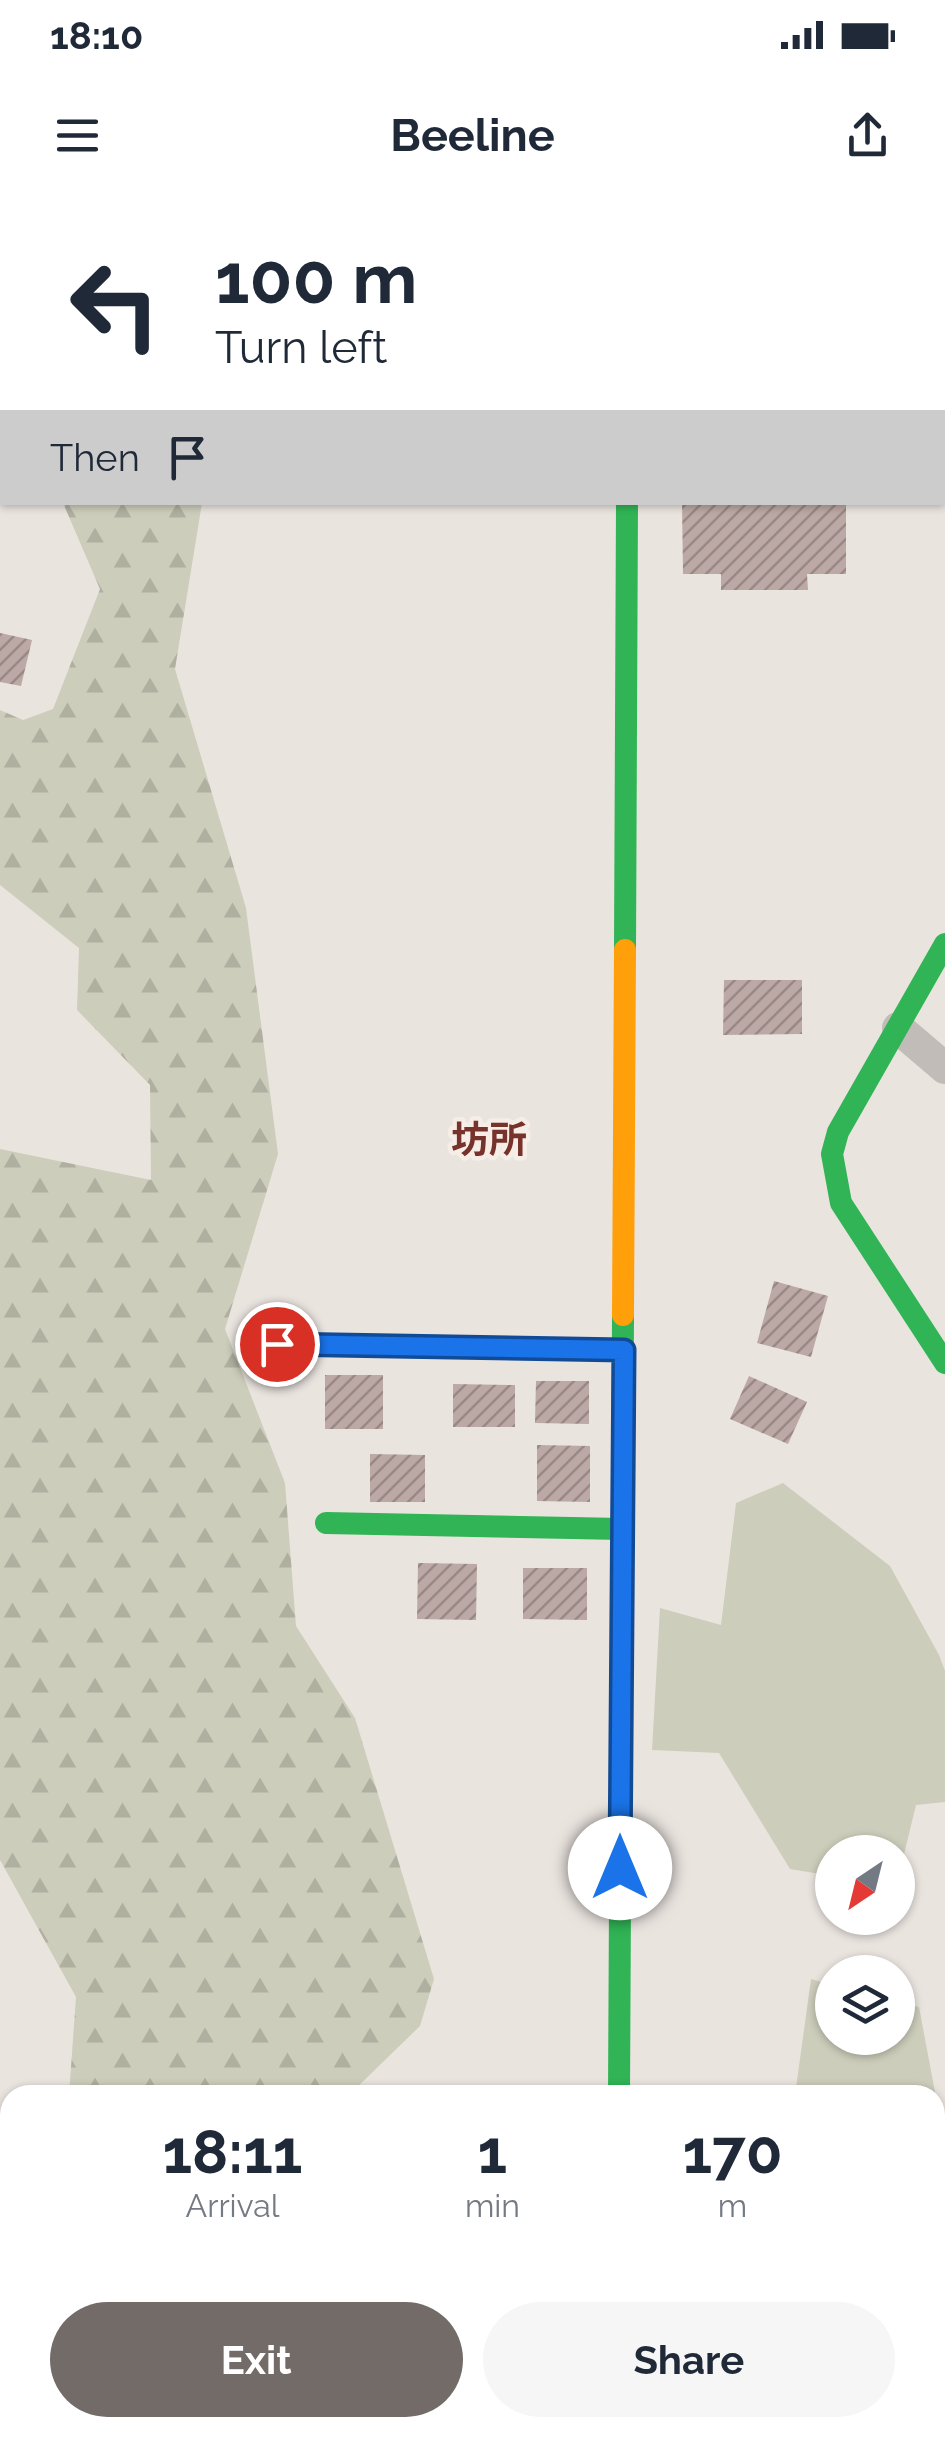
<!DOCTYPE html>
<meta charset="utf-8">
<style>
body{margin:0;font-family:Raleway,"Noto Sans JP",sans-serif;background:#f6f6f7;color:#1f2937;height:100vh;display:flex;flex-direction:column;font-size:38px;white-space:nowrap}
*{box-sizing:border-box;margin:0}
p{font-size:32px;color:#747a83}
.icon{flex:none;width:55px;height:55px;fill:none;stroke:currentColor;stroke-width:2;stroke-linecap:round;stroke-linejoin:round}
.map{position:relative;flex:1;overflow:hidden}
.panel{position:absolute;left:0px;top:1885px;width:945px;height:352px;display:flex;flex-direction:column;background:#fff;border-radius:30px 30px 0 0;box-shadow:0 2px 8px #0004}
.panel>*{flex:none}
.top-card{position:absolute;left:0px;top:0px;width:945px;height:305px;box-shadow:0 2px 8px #0004;background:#fff;color:#1f2937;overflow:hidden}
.needle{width:65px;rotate:215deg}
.buttons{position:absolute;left:815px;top:1635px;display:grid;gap:20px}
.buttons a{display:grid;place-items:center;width:100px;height:100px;border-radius:50%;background:#fff;box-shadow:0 2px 8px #0004;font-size:50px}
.pin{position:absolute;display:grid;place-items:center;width:85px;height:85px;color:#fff;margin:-42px;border:5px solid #fff;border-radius:50%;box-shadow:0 2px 10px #0007}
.me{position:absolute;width:110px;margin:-55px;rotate:0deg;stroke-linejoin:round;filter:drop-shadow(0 0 8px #0008)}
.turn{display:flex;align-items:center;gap:35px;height:210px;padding:0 50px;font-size:45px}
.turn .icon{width:130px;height:130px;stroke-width:2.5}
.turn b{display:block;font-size:70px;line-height:85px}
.then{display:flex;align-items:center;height:95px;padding:0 50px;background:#0003;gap:20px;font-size:38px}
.eta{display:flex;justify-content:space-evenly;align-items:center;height:170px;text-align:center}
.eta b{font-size:60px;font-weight:700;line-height:70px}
.button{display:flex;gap:20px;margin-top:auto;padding:20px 50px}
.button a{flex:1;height:115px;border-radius:60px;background:#736b68;color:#fff;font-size:40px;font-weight:700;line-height:115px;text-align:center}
.button a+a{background:#f6f6f7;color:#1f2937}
.status{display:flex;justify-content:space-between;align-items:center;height:70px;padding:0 50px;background:#fff;direction:ltr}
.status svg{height:28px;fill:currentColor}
header{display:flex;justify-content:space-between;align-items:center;height:130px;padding:0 50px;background:#fff;font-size:45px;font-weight:700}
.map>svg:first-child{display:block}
.green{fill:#cdcdbb}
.forest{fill:url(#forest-firs)}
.building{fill:url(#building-hatch)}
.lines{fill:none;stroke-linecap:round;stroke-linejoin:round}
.street{stroke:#c2bcb9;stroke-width:32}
.fast{stroke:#30b455;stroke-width:22}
.slow{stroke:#ff9f0a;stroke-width:22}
.route-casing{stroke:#114b97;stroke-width:25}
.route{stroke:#1a73e8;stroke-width:18}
.labels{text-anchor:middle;stroke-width:9;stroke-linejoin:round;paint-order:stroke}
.quarter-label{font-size:38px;font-weight:bold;fill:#77332b;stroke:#f6ede7}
</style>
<div class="status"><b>18:10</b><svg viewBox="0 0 49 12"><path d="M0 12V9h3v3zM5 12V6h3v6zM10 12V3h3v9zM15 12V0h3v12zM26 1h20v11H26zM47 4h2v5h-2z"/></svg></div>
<header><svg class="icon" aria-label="menu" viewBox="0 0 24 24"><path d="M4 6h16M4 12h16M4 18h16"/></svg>Beeline<svg class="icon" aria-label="share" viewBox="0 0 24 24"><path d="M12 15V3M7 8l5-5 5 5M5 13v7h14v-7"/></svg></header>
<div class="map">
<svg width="945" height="2237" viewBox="0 0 945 2237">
<defs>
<pattern id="forest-firs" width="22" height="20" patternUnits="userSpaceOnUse" patternTransform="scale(2.5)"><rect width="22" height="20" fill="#cdcdbb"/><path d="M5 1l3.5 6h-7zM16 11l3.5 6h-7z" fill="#b0b0a1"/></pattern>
<pattern id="building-hatch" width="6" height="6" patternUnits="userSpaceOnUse" patternTransform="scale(2.5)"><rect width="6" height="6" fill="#bca8a4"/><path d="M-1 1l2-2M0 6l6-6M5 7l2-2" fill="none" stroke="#998986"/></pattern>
</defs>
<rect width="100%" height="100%" fill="#eae4df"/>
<!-- green -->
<path class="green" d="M783,1283L890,1366L939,1455L945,1471V1602L916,1605L898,1679V1652H832V1676L790,1669L719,1553L652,1550L660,1408L721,1425L736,1303Z
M811,1779L832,1785V1838H898V1802L919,1807L945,1945L935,1955V1895H795Z
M643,2228H807L805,2237H642Z"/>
<!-- forest -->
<path class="forest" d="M63,303H202L175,469L246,708L278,954L225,1129L285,1283L296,1426L355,1518L434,1779L420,1826L349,1895H69L76,1797L0,1660V949L151,980L150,885L77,810L79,748L0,685V510L23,520L53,509L100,389Z"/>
<!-- building -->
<path class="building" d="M682,302H846V374H807L808,390H721V374H683Z
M0,433L32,440L21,486L0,482Z
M724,780H802V834L723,835Z
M774,1081L828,1096L811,1157L757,1143Z
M325,1175H383V1229H325Z
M749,1176L807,1202L788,1244L730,1219Z
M536,1181H589V1224L535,1223Z
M453,1184L515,1185V1227H453Z
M537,1245L590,1246V1302L537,1301Z
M370,1254L425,1255V1302H370Z
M418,1363L477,1364L476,1420L417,1419Z
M523,1368H587V1420L523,1419Z
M945,2060V2099L935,2096V2086Z
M935,2175L945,2179V2233L935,2229Z
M0,2186L10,2189V2227L0,2224Z
M12,2228H36L33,2235Z
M831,2228H851L874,2237H828Z"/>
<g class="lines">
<!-- street -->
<path class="street" d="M65,0L82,2
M257,2V0
M628,2V0
M942,137L945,138
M898,828L945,868
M617,2237V2228"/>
<!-- fast -->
<path class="fast" d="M945,744L838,932L832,954L841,1003L945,1163
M625,750L627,302
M277,1144L624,1150
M326,1323L622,1329
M619,1895L623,1115"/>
<!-- slow -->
<path class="slow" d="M623,1115L625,750"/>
</g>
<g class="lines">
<defs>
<path id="route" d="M277,1144L624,1150L620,1668"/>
</defs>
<!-- route casing -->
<use href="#route" class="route-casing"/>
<!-- route -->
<use href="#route" class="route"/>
</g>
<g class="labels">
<!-- quarter labels -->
<g class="quarter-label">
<text x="489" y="953">坊所</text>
</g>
</g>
</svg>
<div class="buttons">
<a><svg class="needle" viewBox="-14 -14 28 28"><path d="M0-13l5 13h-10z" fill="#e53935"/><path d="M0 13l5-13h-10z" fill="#747a83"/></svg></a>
<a><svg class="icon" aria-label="layers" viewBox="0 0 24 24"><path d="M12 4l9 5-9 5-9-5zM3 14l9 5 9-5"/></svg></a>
</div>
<div class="pin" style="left:277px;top:1144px;background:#d93025"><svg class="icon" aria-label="arrive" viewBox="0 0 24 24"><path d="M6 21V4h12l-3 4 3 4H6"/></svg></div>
<svg class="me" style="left:620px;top:1668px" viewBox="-20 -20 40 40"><circle r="19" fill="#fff"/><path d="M0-13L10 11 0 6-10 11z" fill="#1a73e8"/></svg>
<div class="top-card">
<div class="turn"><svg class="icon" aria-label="left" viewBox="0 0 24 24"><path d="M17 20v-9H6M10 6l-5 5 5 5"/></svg><div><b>100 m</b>Turn left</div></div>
<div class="then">Then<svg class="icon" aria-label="arrive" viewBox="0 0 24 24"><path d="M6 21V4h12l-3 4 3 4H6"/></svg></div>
</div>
<section class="panel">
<div class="eta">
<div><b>18:11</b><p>Arrival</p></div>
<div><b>1</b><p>min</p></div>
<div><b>170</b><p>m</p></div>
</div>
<div class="button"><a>Exit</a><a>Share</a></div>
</section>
</div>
